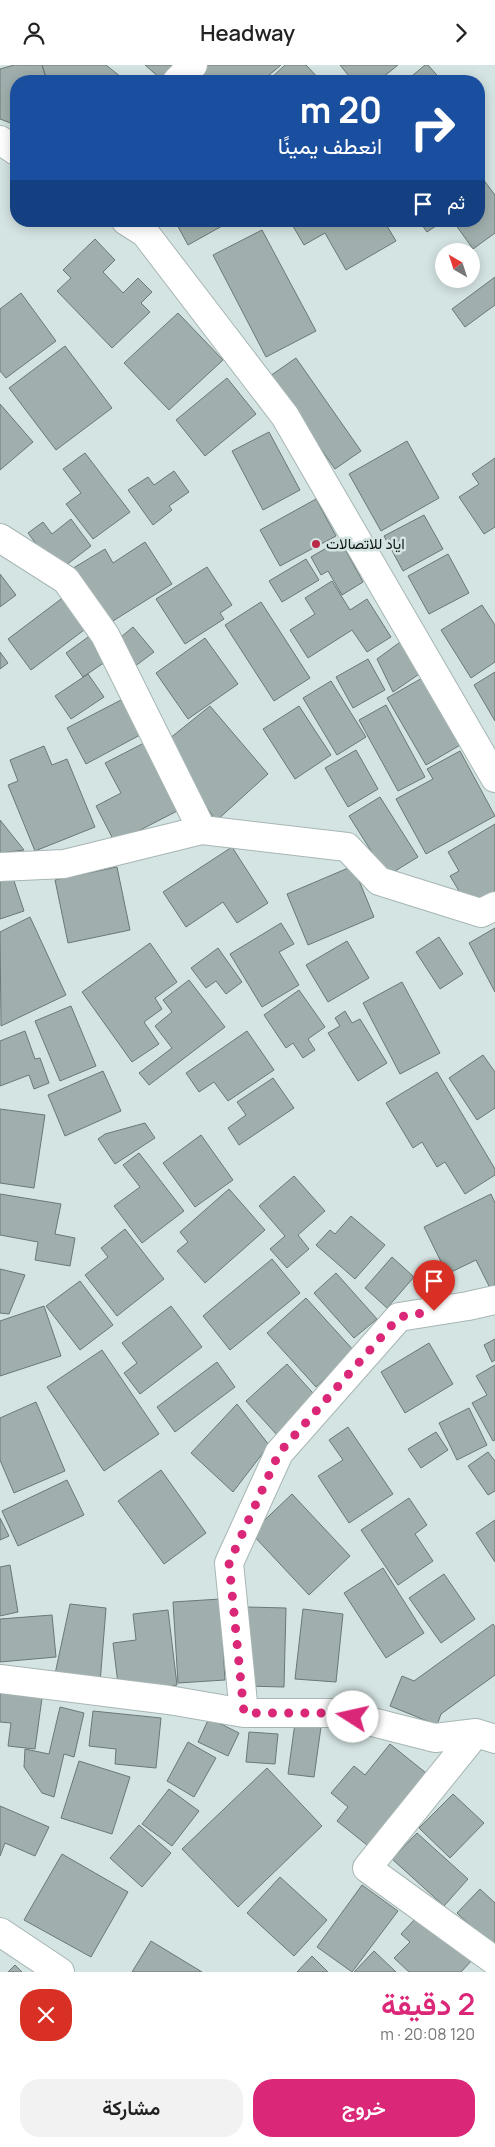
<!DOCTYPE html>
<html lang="ar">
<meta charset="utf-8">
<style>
body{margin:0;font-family:Manrope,Vazirmatn,sans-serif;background:#f2f2f2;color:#222;direction:rtl;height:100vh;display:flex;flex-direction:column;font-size:19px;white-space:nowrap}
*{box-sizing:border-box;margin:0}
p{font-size:16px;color:#767676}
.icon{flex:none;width:28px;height:28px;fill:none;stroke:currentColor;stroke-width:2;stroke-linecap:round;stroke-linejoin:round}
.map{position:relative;height:1907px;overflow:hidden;direction:ltr}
.side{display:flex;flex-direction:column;background:#fff;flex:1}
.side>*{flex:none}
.guide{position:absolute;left:10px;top:10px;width:475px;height:152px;border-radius:20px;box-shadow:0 2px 12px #0003;direction:rtl;background:#1a4fa0;color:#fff;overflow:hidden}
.needle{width:32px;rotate:321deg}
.controls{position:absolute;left:435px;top:178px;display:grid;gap:10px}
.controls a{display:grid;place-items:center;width:45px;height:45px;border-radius:50%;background:#fff;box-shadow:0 2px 12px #0003;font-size:25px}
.pin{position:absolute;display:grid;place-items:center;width:42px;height:42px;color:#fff;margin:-51px -21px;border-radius:50% 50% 50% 0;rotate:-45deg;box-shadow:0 0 5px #0007}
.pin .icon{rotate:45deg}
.me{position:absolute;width:55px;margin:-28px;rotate:280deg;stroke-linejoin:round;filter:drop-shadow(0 0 4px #0008)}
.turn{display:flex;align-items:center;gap:18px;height:105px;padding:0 20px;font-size:22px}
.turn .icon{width:65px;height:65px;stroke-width:2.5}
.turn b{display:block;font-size:35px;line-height:42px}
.then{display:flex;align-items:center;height:48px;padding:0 20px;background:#0003;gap:10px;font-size:19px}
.round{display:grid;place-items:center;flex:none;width:52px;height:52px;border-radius:20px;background:#f2f2f2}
.summary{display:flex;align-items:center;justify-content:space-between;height:85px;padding:0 20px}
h1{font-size:30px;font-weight:600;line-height:38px;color:#db2777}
.button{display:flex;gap:10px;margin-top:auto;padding:10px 20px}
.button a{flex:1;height:58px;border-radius:20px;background:#db2777;color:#fff;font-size:20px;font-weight:600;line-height:58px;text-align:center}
.button a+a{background:#f2f2f2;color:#222}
header{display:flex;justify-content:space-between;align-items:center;height:65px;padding:0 20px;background:#fff;font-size:22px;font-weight:600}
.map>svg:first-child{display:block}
.building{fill:#a0afad;stroke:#6a7876}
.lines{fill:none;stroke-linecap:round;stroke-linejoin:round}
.minor-casing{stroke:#a7b6b4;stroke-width:30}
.minor{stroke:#fff;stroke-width:28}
.route{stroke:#db2777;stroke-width:9;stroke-dasharray:0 16.2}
.poi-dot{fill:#ba2947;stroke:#d4e4e2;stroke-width:2}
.labels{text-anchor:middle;stroke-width:5;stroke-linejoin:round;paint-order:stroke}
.poi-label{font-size:15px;fill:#101615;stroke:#d4e4e2;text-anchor:start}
</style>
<header><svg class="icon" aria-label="forward" viewBox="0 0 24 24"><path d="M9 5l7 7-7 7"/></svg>Headway<svg class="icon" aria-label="person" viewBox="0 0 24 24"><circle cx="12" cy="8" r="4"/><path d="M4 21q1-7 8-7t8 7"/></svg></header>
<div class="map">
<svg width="495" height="1907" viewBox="0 0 495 1907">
<rect width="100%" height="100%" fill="#d4e4e2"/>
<!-- building -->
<path class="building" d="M14,0H42L47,16H16V60L0,54V4Z
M42,0H106L126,16H47Z
M145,0H174L161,14Z
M198,0H281L262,16H203L193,4Z
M285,0H306L321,16H268Z
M340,0H398L378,16H353Z
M425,0H428L442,16H406Z
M479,109L495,130V168L473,184L453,156H479Z
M175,156H231L188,180Z
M290,156H384L396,176L346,205L325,168L304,180Z
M419,156H443L427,167Z
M262,165L316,266L266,292L213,190Z
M95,174L115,195L103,207L123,228L138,213L152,227L141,238L150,247L112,283L57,226L71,213L63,205Z
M495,212V240L465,262L452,244Z
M21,228L56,276L6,313L0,306V244Z
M178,248L223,295L169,345L124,298Z
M65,281L112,343L56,385L9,323Z
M296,293L361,386L335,404L270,311Z
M227,313L256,349L205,391L176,355Z
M0,339L33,377L0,405Z
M269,367L300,425L263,445L232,386Z
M407,376L439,433L381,466L349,409Z
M85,388L130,447L93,474L66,439L81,428L63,404Z
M495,393V462L484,469L459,432L479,419L472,409Z
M174,406L189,427L169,441L172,445L153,460L128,425L148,412L154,420Z
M316,434L336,471L280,501L260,465Z
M424,450L443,484L403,506L384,471Z
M71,454L91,481L57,507L28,468L43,457L52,469Z
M340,475L363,517L342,530L328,506L321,510L311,492Z
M145,477L172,519L105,561L70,505L105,484L113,498Z
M448,489L469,528L429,549L408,511Z
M306,494L319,515L282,537L269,516Z
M207,502L232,540L220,548L224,554L185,579L156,534Z
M0,509L16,530L0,542Z
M332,516L350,545L367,534L391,572L367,587L352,565L308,593L290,565L315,549L305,533Z
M69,528L92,559L31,605L8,574Z
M261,537L310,613L274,636L225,560Z
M482,540L495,560V597L471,613L441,565Z
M133,562L154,587L134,602L114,578Z
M91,570L108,595L83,612L66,588Z
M205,573L238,619L188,654L156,608Z
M403,575L425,605L393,627L377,594Z
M0,587L8,598L0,604Z
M368,594L385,625L353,643L336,612Z
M495,607V656L474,620Z
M88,609L104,632L71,654L55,631Z
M424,612L462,679L426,700L387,633Z
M331,616L366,672L337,690L303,633Z
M121,635L140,670L86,699L67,663Z
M386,640L425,712L398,726L359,655Z
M210,641L268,709L216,756L164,678Z
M299,641L331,690L295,714L263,664Z
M144,678L179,745L115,778L96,741L121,728L105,698Z
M44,681L52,700L67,694L95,762L35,786L8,720L18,716L10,695Z
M356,685L378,724L348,742L325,703Z
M460,686L495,751L426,789L396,734L433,714L427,704Z
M380,732L418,792L387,811L349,751Z
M0,755L24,785L0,788Z
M495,759V835L473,849L450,811L459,806L448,787Z
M232,782L268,838L237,858L223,837L186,862L163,827Z
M353,801L374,852L308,880L287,829Z
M117,802L130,865L68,878L55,815Z
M11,807L24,846L0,854V811Z
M30,852L66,930L1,961L0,867Z
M281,858L294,879L279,887L299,920L262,942L230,889Z
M495,863V927L469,878Z
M439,872L463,909L440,924L416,887Z
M347,876L369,913L328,937L306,900Z
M150,878L177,917L155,933L162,944L144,957L159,979L132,997L82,927Z
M218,883L242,917L226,929L216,916L206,923L191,903Z
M189,915L225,962L149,1020L139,1008L172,983L155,961L172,947L163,935Z
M402,917L440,988L400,1009L363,938Z
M299,925L325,962L308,974L315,985L303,993L293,978L286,983L264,950Z
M71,941L96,1001L60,1016L35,956Z
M345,946L352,958L360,954L387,998L358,1016L328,968L340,961L335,953Z
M25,966L35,994L40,993L49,1018L34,1024L29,1010L0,1021V976Z
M247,966L274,1005L228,1036L214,1017L199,1027L186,1008Z
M483,990L495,1007V1043L477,1055L449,1013Z
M103,1006L121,1046L65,1071L48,1030Z
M437,1007L495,1104V1110L465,1129L445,1097L437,1102L422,1077L413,1083L386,1038Z
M273,1013L294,1043L239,1080L228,1063L246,1050L237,1037Z
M0,1044L45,1050L34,1123L0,1118Z
M145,1058L155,1073L115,1099L98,1074L105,1069Z
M201,1070L233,1115L195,1142L163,1098Z
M139,1088L184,1146L142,1178L114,1141L140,1122L123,1100Z
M294,1111L325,1146L298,1170L309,1184L287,1203L270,1184L285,1171L259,1141Z
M229,1124L265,1165L205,1218L177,1186L188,1177L180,1167Z
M0,1129L61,1139L55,1169L75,1173L70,1201L35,1195L38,1177L0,1170Z
M491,1129L495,1138V1222L491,1225L476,1195L447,1209L424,1162Z
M351,1151L385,1180L355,1214L316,1180L330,1165L335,1169Z
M125,1164L164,1214L117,1251L85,1210L108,1192L101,1183Z
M392,1192L414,1212L387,1243L365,1223Z
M272,1194L300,1228L230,1285L203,1251Z
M0,1204L25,1210L9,1249L0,1248Z
M336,1208L377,1254L354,1273L314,1228Z
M80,1216L113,1260L80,1285L46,1241Z
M306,1233L355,1287L316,1322L267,1268Z
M44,1241L61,1291L0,1311V1256Z
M171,1241L202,1282L140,1329L124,1308L137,1298L122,1278Z
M495,1274V1295L492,1297L484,1280Z
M429,1278L453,1319L405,1348L381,1307Z
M102,1285L159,1369L104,1406L47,1322Z
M217,1297L235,1322L175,1367L157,1342Z
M287,1299L319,1335L278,1371L246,1336Z
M495,1300V1375L493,1376L472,1338L487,1330L476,1311Z
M36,1337L65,1406L14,1428L0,1395V1353Z
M237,1339L269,1380L233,1427L191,1388Z
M469,1343L487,1380L457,1395L439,1358Z
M348,1362L393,1429L349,1458L318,1411L343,1395L329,1375Z
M436,1367L448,1385L421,1403L408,1384Z
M488,1387L495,1396V1426L488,1430L468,1401Z
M161,1405L206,1468L164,1499L118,1436Z
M67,1415L84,1450L18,1481L2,1446Z
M292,1429L350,1491L309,1530L251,1468Z
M409,1433L427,1460L415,1469L433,1496L398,1520L361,1465Z
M0,1453L9,1471L0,1475Z
M495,1455V1497L476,1468Z
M10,1500L18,1547L0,1551V1502Z
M383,1503L424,1568L386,1593L344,1528Z
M444,1509L475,1554L441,1578L409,1533Z
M220,1534L225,1615L178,1618L173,1537Z
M70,1539L106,1543L100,1618L55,1609Z
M247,1542L286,1543L284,1622L246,1621Z
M303,1544L343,1549L336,1617L295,1614Z
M168,1545L177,1620L119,1627L113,1578L136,1575L133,1549Z
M52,1550L56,1592L0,1597V1554Z
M493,1559L495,1562V1610L441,1649L437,1660L390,1641L402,1611L414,1616Z
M0,1628L42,1633L35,1684L8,1681L11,1658L0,1657Z
M60,1642L84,1648L74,1692L64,1689L54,1732L42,1728L24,1702L25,1684L49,1689Z
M93,1646L161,1653L156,1703L115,1699L116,1684L89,1681Z
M209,1653L239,1668L228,1691L198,1677Z
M295,1658L321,1662L314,1712L288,1709Z
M249,1667L278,1669L275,1699L246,1697Z
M188,1677L216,1693L194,1732L167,1716Z
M390,1679L431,1712L372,1784L337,1756L348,1742L331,1728L354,1701L365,1710Z
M79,1696L130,1712L112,1769L61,1753Z
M267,1703L322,1761L238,1842L182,1784Z
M169,1724L199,1746L172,1781L142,1759Z
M453,1729L484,1758L450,1793L419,1763Z
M0,1741L49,1762L35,1791L5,1778L0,1791Z
M139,1760L171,1788L142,1822L110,1793Z
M417,1768L468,1814L444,1841L392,1794Z
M62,1789L128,1827L91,1892L24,1855Z
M280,1812L327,1855L294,1891L247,1848Z
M362,1820L398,1846L352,1907L317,1882Z
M480,1824L495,1838V1884L457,1848Z
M416,1853L474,1893L461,1907H409L394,1893L410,1877L401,1869Z
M151,1876L202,1907H132Z
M374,1886L396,1907H354Z
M312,1891L328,1907H297Z
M15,1900L22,1907H8Z"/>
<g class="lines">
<defs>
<path id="minor" d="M177,16L193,0
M0,75L16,86
M126,156L145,168L285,351L495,713
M0,473L66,515L105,570L202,765
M0,802L64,799L202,765L347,782L379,816L481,848L495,841
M0,1614L169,1635L244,1648H337L435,1673L476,1668L495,1674
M244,1648L229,1498L279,1388L399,1252L468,1241L495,1235
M476,1668L367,1803L495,1896
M0,1867L60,1907"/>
</defs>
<!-- minor casing -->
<use href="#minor" class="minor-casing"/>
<!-- minor -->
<use href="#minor" class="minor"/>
</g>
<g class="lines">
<!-- route -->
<path class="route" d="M353,1652L336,1648H244L229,1498L279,1388L399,1252L434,1246"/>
</g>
<!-- markers -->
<circle class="poi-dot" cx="316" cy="479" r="5"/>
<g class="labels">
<!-- poi labels -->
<g class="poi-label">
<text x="326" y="484">اياد للاتصالات</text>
</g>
</g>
</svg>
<div class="controls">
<a><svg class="needle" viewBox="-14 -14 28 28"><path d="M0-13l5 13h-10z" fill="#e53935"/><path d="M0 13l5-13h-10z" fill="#767676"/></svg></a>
</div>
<div class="pin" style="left:434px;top:1246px;background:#d93025"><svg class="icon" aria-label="arrive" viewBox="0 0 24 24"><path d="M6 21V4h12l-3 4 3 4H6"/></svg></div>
<svg class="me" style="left:353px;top:1652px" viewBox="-20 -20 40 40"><circle r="19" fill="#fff"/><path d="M0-13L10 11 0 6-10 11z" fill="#db2777"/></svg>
<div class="guide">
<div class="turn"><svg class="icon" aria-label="right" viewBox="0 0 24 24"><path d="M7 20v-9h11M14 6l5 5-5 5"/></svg><div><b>20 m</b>انعطف يمينًا</div></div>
<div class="then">ثم<svg class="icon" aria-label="arrive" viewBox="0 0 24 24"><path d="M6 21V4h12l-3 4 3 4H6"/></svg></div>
</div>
</div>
<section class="side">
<div class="summary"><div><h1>2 دقيقة</h1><p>120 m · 20:08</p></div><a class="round" style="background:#d93025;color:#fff"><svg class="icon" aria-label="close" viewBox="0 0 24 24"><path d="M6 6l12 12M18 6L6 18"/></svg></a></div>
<div class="button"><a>خروج</a><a>مشاركة</a></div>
</section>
